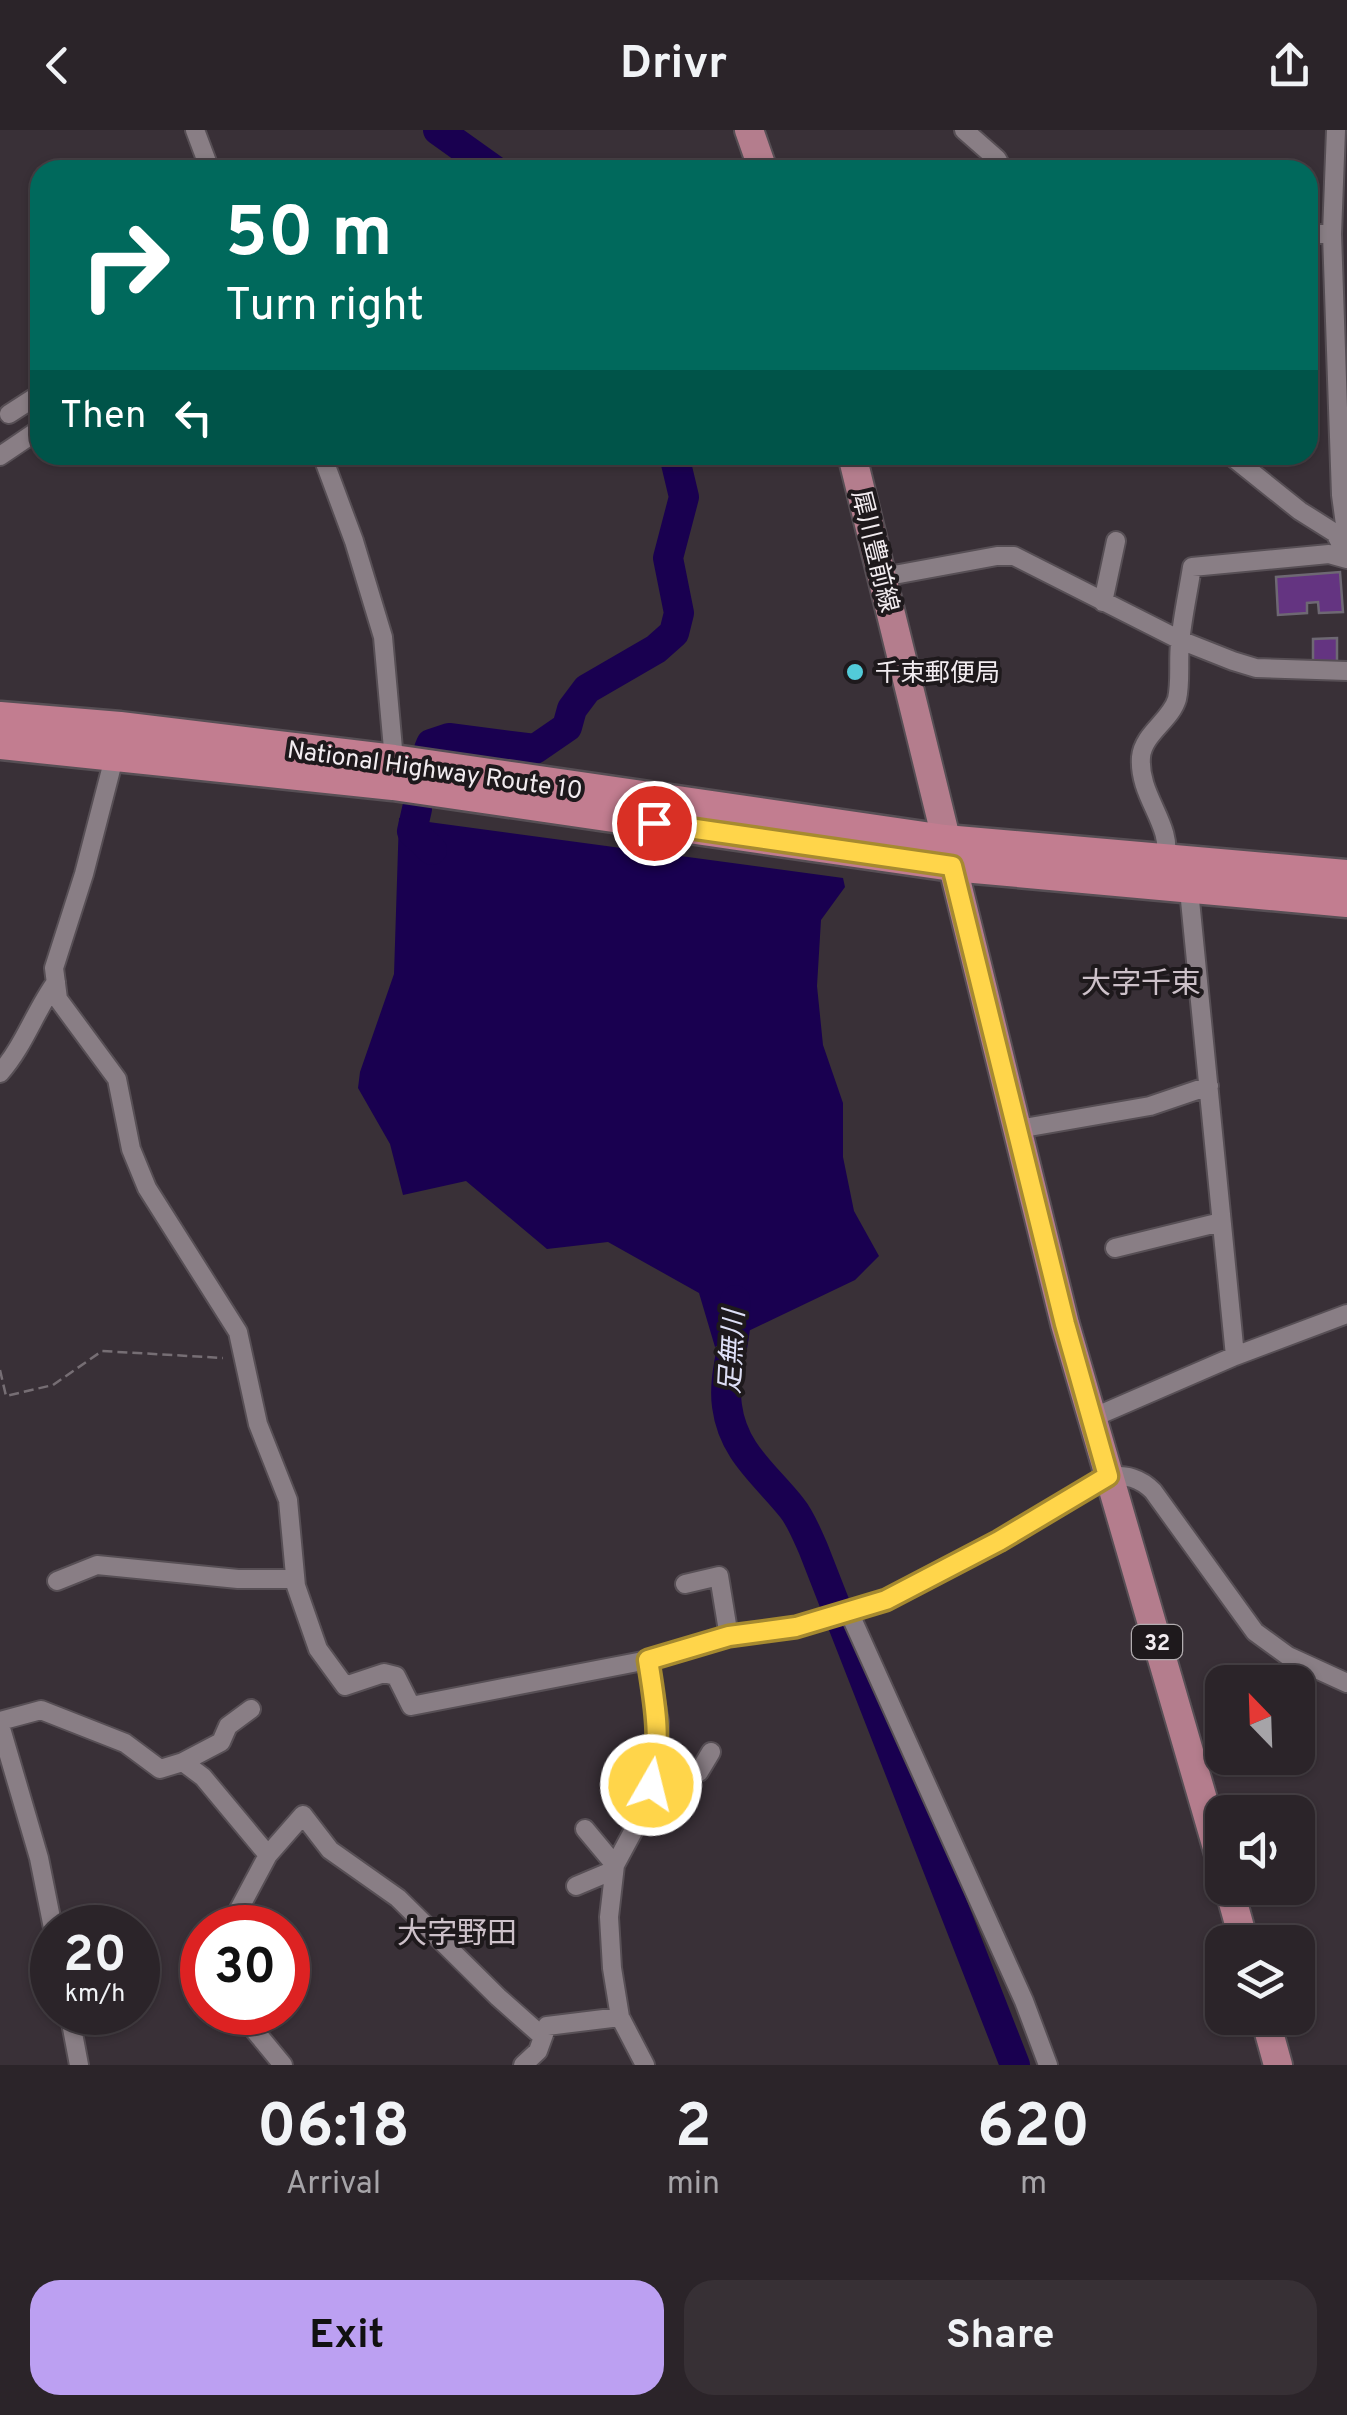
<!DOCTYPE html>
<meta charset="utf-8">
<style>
body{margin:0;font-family:Overpass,"Noto Sans JP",sans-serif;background:#373035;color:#f1f3f6;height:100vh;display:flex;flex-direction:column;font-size:38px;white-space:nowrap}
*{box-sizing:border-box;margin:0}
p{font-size:32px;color:#a6a4a8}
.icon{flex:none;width:55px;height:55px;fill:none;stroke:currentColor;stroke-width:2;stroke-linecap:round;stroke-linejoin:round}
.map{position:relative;height:1935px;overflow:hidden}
.details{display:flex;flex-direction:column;background:#2b2429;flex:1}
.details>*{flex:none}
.banner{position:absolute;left:30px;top:30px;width:1288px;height:305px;border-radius:30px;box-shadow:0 2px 8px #0004,0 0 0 2px #474146;background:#00695c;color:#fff;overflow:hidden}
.needle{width:65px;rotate:337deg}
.fabs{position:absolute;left:1205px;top:1535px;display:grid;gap:20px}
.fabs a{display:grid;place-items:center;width:110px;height:110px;border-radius:20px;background:#2b2429;box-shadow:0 2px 8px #0004,0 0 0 2px #474146;font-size:50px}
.speed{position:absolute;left:30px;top:1775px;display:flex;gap:20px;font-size:50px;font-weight:700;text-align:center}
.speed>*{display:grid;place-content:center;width:130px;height:130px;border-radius:50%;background:#2b2429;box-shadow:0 2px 8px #0004,0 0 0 2px #474146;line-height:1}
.speed small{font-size:25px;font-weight:400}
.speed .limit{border:15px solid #d22;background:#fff;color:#111}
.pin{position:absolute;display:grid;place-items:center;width:85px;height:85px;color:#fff;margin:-42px;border:5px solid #fff;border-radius:50%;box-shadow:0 2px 10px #0007}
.me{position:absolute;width:110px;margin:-55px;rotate:8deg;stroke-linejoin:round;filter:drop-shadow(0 0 8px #0008)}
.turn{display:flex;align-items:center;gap:35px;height:210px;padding:0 30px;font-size:45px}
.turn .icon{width:130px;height:130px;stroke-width:2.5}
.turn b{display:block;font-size:70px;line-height:85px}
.then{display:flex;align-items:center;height:95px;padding:0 30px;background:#0003;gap:20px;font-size:38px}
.eta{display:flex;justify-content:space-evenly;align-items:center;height:170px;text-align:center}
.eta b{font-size:60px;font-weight:700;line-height:70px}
.action{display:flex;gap:20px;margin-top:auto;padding:20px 30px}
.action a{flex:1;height:115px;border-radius:30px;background:#bca0f2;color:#111;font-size:40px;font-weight:700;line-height:115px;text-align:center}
.action a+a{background:#373035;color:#f1f3f6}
header{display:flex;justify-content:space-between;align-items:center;height:130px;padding:0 30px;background:#2b2429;font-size:45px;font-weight:700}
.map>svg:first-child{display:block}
.water{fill:#190050}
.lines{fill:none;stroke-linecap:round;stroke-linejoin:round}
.river{stroke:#190050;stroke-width:30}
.building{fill:#643481;stroke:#6e6873;stroke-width:2.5}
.minor-casing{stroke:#574f55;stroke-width:22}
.primary-casing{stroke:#574f55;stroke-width:32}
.trunk-casing{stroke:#574f55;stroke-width:35}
.path{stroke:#766e74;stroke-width:2.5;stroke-dasharray:10 5;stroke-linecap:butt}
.minor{stroke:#897e85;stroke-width:18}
.primary{stroke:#b47d8d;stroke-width:28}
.trunk{stroke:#c27d90;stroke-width:30}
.route-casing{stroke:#a68a30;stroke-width:25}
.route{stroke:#ffd54a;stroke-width:18}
.poi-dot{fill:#52cbd9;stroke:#1e191c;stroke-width:4}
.labels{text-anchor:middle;stroke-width:8;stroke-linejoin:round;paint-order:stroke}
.shield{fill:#1e191c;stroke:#b2adb0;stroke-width:2.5}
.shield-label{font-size:22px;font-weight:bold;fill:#f2ecf0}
.street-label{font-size:25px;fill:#f2ecf0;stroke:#1e191c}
.poi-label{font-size:25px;fill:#f2ecf0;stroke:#1e191c;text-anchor:start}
.water-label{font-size:28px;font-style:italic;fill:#dedff6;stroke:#1e191c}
.quarter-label{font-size:30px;fill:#cdc1c9;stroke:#1e191c}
</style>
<header><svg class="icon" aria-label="back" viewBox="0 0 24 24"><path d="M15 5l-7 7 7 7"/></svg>Drivr<svg class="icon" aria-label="share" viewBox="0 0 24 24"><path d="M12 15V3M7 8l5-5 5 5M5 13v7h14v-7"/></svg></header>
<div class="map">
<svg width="1347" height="1935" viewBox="0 0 1347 1935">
<rect width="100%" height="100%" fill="#393037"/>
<!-- water -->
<path class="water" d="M399,688L843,748L845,757L821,790L817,856L823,915L843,973V1027L854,1081L879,1126L855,1150L715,1217L699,1163L608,1112L547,1119L466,1051L403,1065L390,1014L358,958L360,942L394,844Z"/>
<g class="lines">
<!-- river -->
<path class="river" d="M438,0L494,40
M429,619L431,614L449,608L535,619L567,597L572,579L587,559L656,519L674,503L679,483L668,428L684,367L674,325
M417,679L412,701L432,720
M735,1170C740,1206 722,1240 727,1276C733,1322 765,1344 792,1378C801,1389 807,1405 813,1418L1015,1935"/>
</g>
<!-- building -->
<path class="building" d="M1340,442L1343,482L1319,483L1318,472L1307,473V483L1278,485L1276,447Z
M1337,508V536L1313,537V509Z"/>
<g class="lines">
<defs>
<path id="minor" d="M195,0L210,40
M964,0L997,29L1003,40
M1336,0L1332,104L1341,365L1347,409
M1308,104H1332
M9,284L40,264
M322,325L354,411L383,507L394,630
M1230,325L1300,381L1335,403L1344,420
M0,326L40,299
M883,447L997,426H1014L1180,510L1233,531L1256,538L1347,541
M1103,472L1116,411
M115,624L84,744L54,838L58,869L117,949L131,1019L147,1058L238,1202L258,1294L288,1370L296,1456L318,1519L345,1556L384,1543L396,1546L411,1576L648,1530L729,1507L796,1497L849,1482L886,1470L999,1411L1109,1346C1127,1345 1140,1348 1153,1361L1255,1502L1288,1526L1347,1553
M0,943C24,916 35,881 56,852
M1018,999L1150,976L1209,956
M1115,1118L1221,1092
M1235,1226L1189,760L1165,730C1174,695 1138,667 1141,627C1143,604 1171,590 1177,569C1181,552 1178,531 1180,514C1182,489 1188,463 1192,437L1329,424L1347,429
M1092,1288L1235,1226L1347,1184
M57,1451L97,1435L238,1449H295
M685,1454L719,1446L729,1507
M849,1482L1024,1871L1048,1935
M0,1591L41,1580L125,1613L160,1639L183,1632L221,1612L228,1596L251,1579
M0,1595L39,1728L53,1798
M658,1628L699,1642L711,1622
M183,1632L203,1647L268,1725
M585,1699L615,1735
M576,1756L614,1740
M229,1798L268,1725L303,1685L330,1720L398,1768L498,1867L542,1906
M69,1882L79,1935
M253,1882L255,1901L283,1935
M523,1935L538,1921L547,1896L620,1887
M645,1935L620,1887L612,1838L609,1787L615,1735L644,1681L658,1628L659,1592L648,1530"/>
<path id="primary" d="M749,0L763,40
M852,325L1065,1194L1222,1735
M1229,1758L1244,1812
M1265,1888L1278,1935"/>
<path id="trunk" d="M0,587L120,597L394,630L945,710L1347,745
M0,614L393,655L952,736L1347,772"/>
</defs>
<!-- minor casing -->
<use href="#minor" class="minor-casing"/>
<!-- primary casing -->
<use href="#primary" class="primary-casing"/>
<!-- trunk casing -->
<use href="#trunk" class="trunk-casing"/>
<!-- path -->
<path class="path" d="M0,1240L6,1266L53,1255L102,1221L223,1228"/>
<!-- minor -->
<use href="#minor" class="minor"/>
<!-- primary -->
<use href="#primary" class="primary"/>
<!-- trunk -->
<use href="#trunk" class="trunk"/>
</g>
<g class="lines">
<defs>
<path id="route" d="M651,1655C662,1611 655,1574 648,1530L729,1506L796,1497L886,1470L999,1411L1108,1346L1065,1194L952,736L654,693"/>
</defs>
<!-- route casing -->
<use href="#route" class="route-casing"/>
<!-- route -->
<use href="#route" class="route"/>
</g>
<!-- markers -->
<circle class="poi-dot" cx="855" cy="542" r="10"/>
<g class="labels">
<!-- shield labels -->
<rect class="shield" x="1132" y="1495" width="50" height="34" rx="8"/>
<g class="shield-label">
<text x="1157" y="1520">32</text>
</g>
<!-- street labels -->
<g class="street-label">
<text transform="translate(876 421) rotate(76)" y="9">犀川豊前線</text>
<text transform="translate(435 639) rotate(8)" y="9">National Highway Route 10</text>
</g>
<!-- poi labels -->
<g class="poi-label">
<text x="875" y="551">千束郵便局</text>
</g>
<!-- water labels -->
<g class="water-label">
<text transform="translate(731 1222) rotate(-87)" y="10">足無川</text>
</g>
<!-- quarter labels -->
<g class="quarter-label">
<text x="1141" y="863">大字千束</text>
<text x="457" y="1813">大字野田</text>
</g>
</g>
</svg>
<div class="fabs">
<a><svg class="needle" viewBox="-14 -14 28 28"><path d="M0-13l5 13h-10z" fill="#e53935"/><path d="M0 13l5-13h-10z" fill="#a6a4a8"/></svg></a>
<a><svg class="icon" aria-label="sound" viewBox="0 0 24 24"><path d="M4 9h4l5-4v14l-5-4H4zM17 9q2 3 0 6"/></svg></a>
<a><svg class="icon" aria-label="layers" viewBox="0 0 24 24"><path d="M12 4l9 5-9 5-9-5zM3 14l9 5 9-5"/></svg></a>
</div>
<div class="speed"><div>20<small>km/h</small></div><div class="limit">30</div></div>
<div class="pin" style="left:654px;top:693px;background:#d93025"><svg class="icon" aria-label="arrive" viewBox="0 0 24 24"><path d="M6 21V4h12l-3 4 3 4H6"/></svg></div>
<svg class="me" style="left:651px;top:1655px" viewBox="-20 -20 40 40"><circle r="17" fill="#ffd54a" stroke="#fff" stroke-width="3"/><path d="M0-11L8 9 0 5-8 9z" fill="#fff"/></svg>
<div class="banner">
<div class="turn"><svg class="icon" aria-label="right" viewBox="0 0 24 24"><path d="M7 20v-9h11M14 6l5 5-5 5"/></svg><div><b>50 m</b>Turn right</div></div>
<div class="then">Then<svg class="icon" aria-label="left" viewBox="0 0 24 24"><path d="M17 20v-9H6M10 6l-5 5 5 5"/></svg></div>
</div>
</div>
<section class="details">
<div class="eta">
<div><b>06:18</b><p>Arrival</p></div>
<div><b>2</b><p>min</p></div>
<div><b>620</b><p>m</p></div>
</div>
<div class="action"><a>Exit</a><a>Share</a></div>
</section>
